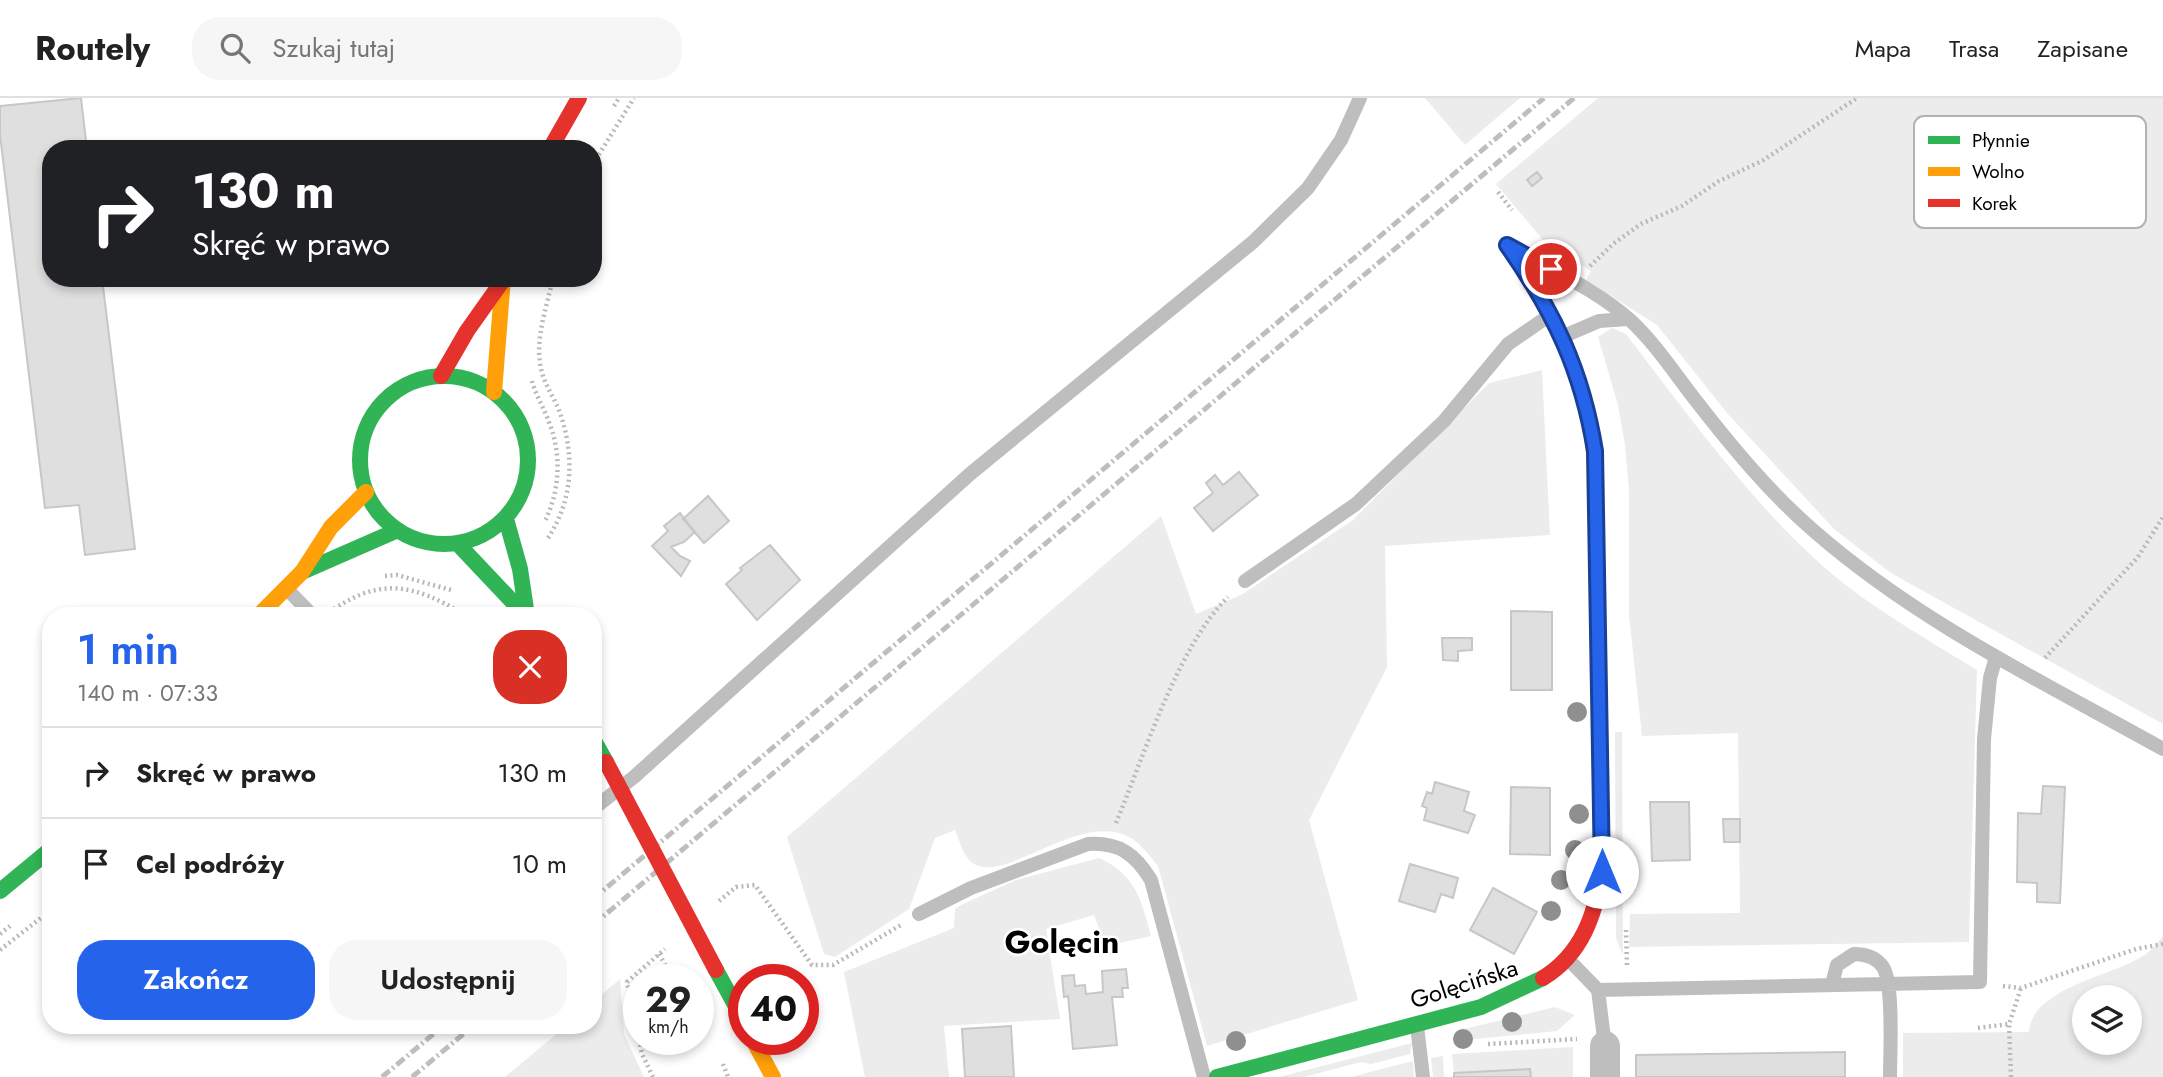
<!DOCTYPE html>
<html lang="pl">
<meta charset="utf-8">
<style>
body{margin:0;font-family:Jost,sans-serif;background:#f6f6f6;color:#222;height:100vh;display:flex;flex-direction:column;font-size:26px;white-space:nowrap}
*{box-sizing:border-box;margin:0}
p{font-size:23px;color:#767676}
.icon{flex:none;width:38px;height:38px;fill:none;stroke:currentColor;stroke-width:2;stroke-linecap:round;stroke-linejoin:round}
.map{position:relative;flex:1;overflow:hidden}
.panel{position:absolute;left:42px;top:509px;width:560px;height:427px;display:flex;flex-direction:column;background:#fff;border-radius:28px;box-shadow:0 4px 10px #0003}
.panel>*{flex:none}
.top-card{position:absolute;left:42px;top:42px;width:560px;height:147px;border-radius:28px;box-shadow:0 4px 10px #0003;background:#202124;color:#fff;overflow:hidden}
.fabs{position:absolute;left:2072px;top:887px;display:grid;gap:14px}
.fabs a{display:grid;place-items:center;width:70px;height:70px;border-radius:50%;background:#fff;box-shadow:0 4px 10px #0003;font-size:35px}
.speed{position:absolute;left:623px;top:866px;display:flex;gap:14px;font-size:35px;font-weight:700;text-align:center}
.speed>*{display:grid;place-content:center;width:91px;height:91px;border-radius:50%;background:#fff;box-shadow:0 4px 10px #0003;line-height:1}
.speed small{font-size:18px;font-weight:400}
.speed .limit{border:10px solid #d22;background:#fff;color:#111}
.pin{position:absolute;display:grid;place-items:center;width:60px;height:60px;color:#fff;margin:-30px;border:4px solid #fff;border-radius:50%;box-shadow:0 2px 7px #0007}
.me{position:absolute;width:77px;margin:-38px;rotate:0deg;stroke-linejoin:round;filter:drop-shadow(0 0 5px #0008)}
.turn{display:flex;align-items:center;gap:24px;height:147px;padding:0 35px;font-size:32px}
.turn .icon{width:91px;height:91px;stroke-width:2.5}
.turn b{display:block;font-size:49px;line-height:60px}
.round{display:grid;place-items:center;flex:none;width:74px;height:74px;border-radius:28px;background:#f6f6f6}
.overview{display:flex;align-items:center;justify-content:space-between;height:119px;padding:0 35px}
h1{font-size:42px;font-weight:600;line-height:52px;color:#2563eb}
.primary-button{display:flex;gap:14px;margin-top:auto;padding:14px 35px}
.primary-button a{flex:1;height:80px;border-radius:28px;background:#2563eb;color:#fff;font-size:28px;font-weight:600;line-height:80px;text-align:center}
.primary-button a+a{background:#f6f6f6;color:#222}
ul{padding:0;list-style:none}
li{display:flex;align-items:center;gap:21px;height:91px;padding:0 35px;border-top:2px solid #e0e0e0}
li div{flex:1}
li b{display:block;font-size:26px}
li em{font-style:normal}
header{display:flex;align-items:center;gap:42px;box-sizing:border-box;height:98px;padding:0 35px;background:#fff;border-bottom:2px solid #e0e0e0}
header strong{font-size:33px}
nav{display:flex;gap:38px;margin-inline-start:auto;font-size:24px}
.search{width:490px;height:63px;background:#f6f6f6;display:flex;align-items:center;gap:18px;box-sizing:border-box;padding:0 24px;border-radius:28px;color:#767676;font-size:26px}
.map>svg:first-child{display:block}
.green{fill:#ececec;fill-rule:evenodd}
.building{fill:#dfdfdf;stroke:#c7c7c7;stroke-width:2}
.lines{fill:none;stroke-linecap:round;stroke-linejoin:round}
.path{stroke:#b9b9b9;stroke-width:4.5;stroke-dasharray:2 3.5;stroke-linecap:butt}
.lane{stroke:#bebebe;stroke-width:14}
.street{stroke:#bebebe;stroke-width:30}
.fast{stroke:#30b455;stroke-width:16}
.slow{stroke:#ff9f0a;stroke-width:16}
.jam{stroke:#e5322d;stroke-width:16}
.rail{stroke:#bebebe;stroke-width:5;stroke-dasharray:10 3.5 2 3.5;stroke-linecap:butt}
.jam-bridge{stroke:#e5322d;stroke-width:16}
.tree{fill:#8f8f8f}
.route-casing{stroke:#184099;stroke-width:18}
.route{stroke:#2563eb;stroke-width:12}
.labels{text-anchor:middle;stroke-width:5;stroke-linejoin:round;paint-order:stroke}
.street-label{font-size:24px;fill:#000;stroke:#fff}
.district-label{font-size:32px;font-weight:bold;fill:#000;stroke:#fff}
.key{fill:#fff;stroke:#b2b2b2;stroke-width:2}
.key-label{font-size:19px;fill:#000}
</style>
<header>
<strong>Routely</strong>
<div class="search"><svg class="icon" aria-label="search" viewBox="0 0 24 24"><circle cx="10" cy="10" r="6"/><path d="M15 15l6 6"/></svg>Szukaj tutaj</div>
<nav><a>Mapa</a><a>Trasa</a><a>Zapisane</a></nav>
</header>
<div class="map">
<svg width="2163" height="979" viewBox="0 0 2163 979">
<rect width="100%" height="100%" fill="#fff"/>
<!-- green -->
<path class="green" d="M1425,0H1520L1465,47Z
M1598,0H2163V626L1891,475L1835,432L1727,315L1657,227L1586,182L1591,173L1543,142L1496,86Z
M1612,230L1626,236C1685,313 1743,394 1814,460C1858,502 1925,540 1977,572L1969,844L1629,849L1630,816L1740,815L1738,635L1642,638L1629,517V392L1625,347L1618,307L1598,239Z
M1542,272L1550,437L1385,448L1387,569L1309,722L1358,902L1207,948L1158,768C1149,757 1140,744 1127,738C1072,713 993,799 966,758C961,751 959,740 955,732L935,740L909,811L835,859L824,856L787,739L1161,418L1196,516L1241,497L1353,422L1489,285Z
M1615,634H1622L1623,858L1616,840Z
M1099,760C1135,776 1142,802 1151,838L1106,848L1094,817L1046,831L1060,921L944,928L949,979H865L844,874L954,830L955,811L961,807L1016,782Z
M2163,838V979H1903V935L2029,934C2032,890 2112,878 2143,858C2151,853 2157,845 2163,838ZM2084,900H2130V945H2084Z
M620,881L624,936L644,979H505L566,928H593V904Z
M1555,909L1575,917L1557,933L1464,942L1458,940L1456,933Z
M1412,945L1410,956L1371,966L1361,964L1304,979H1279Z
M1573,949V979H1531L1530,971L1454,975L1452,956Z
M1443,958L1444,979H1433L1431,960Z
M1413,963L1414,979H1351Z"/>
<!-- building -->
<path class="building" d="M81,0L87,51H51V180H102L135,451L85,457L79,407L45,410L0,37V8Z
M1537,74L1542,80L1532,88L1527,82Z
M1239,374L1258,397L1213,433L1194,410L1213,395L1206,385L1215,377L1223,387Z
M708,398L729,423L704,445L683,421Z
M680,415L695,434L684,444L671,449L680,458L690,463L681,478L652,448L668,433L664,428Z
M770,447L800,482L757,522L726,486L742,472L740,470Z
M1511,513L1552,514V592H1511Z
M1442,540H1472V552L1458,553V563L1443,562Z
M1435,684L1469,694L1464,713L1475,717L1468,735L1424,722L1427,710L1422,708L1427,694L1432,696Z
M2043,688L2065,689L2060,805L2037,804V785L2017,784L2018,715L2041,716Z
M1511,689L1550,690V757L1510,756Z
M1650,704H1689L1690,762L1652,763Z
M1723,721H1740V744H1724Z
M1410,766L1458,780L1453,800L1441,796L1435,814L1399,803Z
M1493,790L1537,814L1514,856L1470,832Z
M1126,871L1128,890H1122L1123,899H1112L1117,947L1073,951L1068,898L1064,899L1062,878L1074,877L1075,888L1085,887L1086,896L1103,894L1102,873Z
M1011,928L1014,979H965L962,931Z
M1845,954V979H1636V957Z
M1530,971L1531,979H1454V975Z"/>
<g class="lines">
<!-- path -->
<path class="path" d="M614,8L619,0
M593,66L634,0
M1498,94L1512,112
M1590,168L1613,146L1641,126L1682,108L1719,83L1762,63L1857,0
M532,283C536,298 544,310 549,324C562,357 560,394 544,425
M548,440C573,402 575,358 560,315C554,298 542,284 540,265C536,237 547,208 553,180
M385,478L397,477L451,492
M334,511C382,479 414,487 462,515L465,512
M2045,560L2138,459L2163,419
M593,592L601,606
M1116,725C1144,658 1178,548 1228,499
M719,803L736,789L755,787L812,867H833L901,827
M1626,832L1627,868
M0,836L10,828
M0,852L51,812
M659,856L674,882
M2003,888L2021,890L2136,851L2163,846
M1978,930L2009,926
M1488,946L1577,941
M723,966L728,979
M653,979L642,956L627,884L665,851
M2011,979L2009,926L2021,890"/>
<!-- lane -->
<path class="lane" d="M1527,158C1562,177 1600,195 1630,222C1656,246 1675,276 1697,304C1732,349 1770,395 1814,433C1918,524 2043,584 2163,651
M1564,238L1599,223L1628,221
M1245,483L1356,406L1444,323L1508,246L1550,217
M286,490L313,518
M593,711L634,679L970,376L1253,144L1308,90L1341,42L1360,0
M919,816L971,790L1088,746C1119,744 1135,756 1151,782L1204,979
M1568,861L1598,892L1605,948
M1832,886L1837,867L1854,856C1866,856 1876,859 1883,869C1894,886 1890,956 1890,979
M1598,892L1980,884L1984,641L1990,580L1996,559
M1417,928L1423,979"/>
<!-- street -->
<path class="street" d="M1605,948V979"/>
<!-- fast -->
<path class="fast" d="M360 362a84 84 0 1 1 168 0a84 84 0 1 1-168 0Z
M506,421L520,471L527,518
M457,445L526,518
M302,474L398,432
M593,641L606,664
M0,793L51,751
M716,872L744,923
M1217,979L1481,909L1543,880"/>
<!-- slow -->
<path class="slow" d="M1507,147C1553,214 1594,291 1595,374
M494,294L503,180
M258,518L302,474L331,429L366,394
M753,942L773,979"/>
<!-- jam -->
<path class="jam" d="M550,51L579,0
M441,278L467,233L501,185
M1543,880C1582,856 1595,817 1602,774L1595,374"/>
<!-- rail -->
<path class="rail" d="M593,801L1544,0
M593,827L1574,0
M382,979L443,928
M412,979L473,928"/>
<!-- jam-bridge -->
<path class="jam-bridge" d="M606,664L716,872"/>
</g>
<!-- trees -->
<g class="tree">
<circle cx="1577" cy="614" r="10"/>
<circle cx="1579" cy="716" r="10"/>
<circle cx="1575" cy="752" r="10"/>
<circle cx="1561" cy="782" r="10"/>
<circle cx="1551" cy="813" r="10"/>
<circle cx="1512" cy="924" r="10"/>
<circle cx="1463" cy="941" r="10"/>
<circle cx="1236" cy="943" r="10"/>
</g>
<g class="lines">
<defs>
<path id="route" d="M1551,171L1507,147C1554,214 1582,272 1595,353L1602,774"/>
</defs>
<!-- route casing -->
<use href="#route" class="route-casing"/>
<!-- route -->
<use href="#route" class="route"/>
</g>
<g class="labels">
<!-- street labels -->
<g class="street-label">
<text transform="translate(1464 886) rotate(-18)" y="8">Golęcińska</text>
</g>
<!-- district labels -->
<g class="district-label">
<text x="1062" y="855">Golęcin</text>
</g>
</g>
<!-- legend -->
<rect x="1914" y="18" width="232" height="112" rx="10" class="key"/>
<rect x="1928" y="38" width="32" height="8" fill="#30b455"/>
<rect x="1928" y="69" width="32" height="9" fill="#ff9f0a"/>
<rect x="1928" y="101" width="32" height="8" fill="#e5322d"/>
<g class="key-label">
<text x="1972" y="49">Płynnie</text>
<text x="1972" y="80">Wolno</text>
<text x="1972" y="112">Korek</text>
</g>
</svg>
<div class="fabs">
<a><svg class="icon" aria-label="layers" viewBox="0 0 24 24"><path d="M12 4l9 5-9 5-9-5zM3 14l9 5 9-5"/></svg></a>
</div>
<div class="speed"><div>29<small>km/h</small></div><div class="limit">40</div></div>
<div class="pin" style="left:1551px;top:171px;background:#d93025"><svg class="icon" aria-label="arrive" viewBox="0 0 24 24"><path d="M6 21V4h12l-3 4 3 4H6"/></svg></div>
<svg class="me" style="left:1602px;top:774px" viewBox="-20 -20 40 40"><circle r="19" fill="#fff"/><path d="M0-13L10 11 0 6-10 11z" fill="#2563eb"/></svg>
<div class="top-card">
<div class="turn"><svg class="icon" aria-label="right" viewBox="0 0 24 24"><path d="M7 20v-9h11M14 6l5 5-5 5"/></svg><div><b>130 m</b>Skręć w prawo</div></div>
</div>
<section class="panel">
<div class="overview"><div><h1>1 min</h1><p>140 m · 07:33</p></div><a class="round" style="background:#d93025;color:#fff"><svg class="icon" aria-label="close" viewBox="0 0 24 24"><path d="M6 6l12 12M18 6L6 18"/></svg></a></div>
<ul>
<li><svg class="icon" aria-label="right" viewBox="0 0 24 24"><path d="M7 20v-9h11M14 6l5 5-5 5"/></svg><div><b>Skręć w prawo</b></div><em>130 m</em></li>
<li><svg class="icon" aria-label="arrive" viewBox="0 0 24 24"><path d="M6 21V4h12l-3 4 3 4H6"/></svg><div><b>Cel podróży</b></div><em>10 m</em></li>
</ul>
<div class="primary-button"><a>Zakończ</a><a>Udostępnij</a></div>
</section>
</div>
